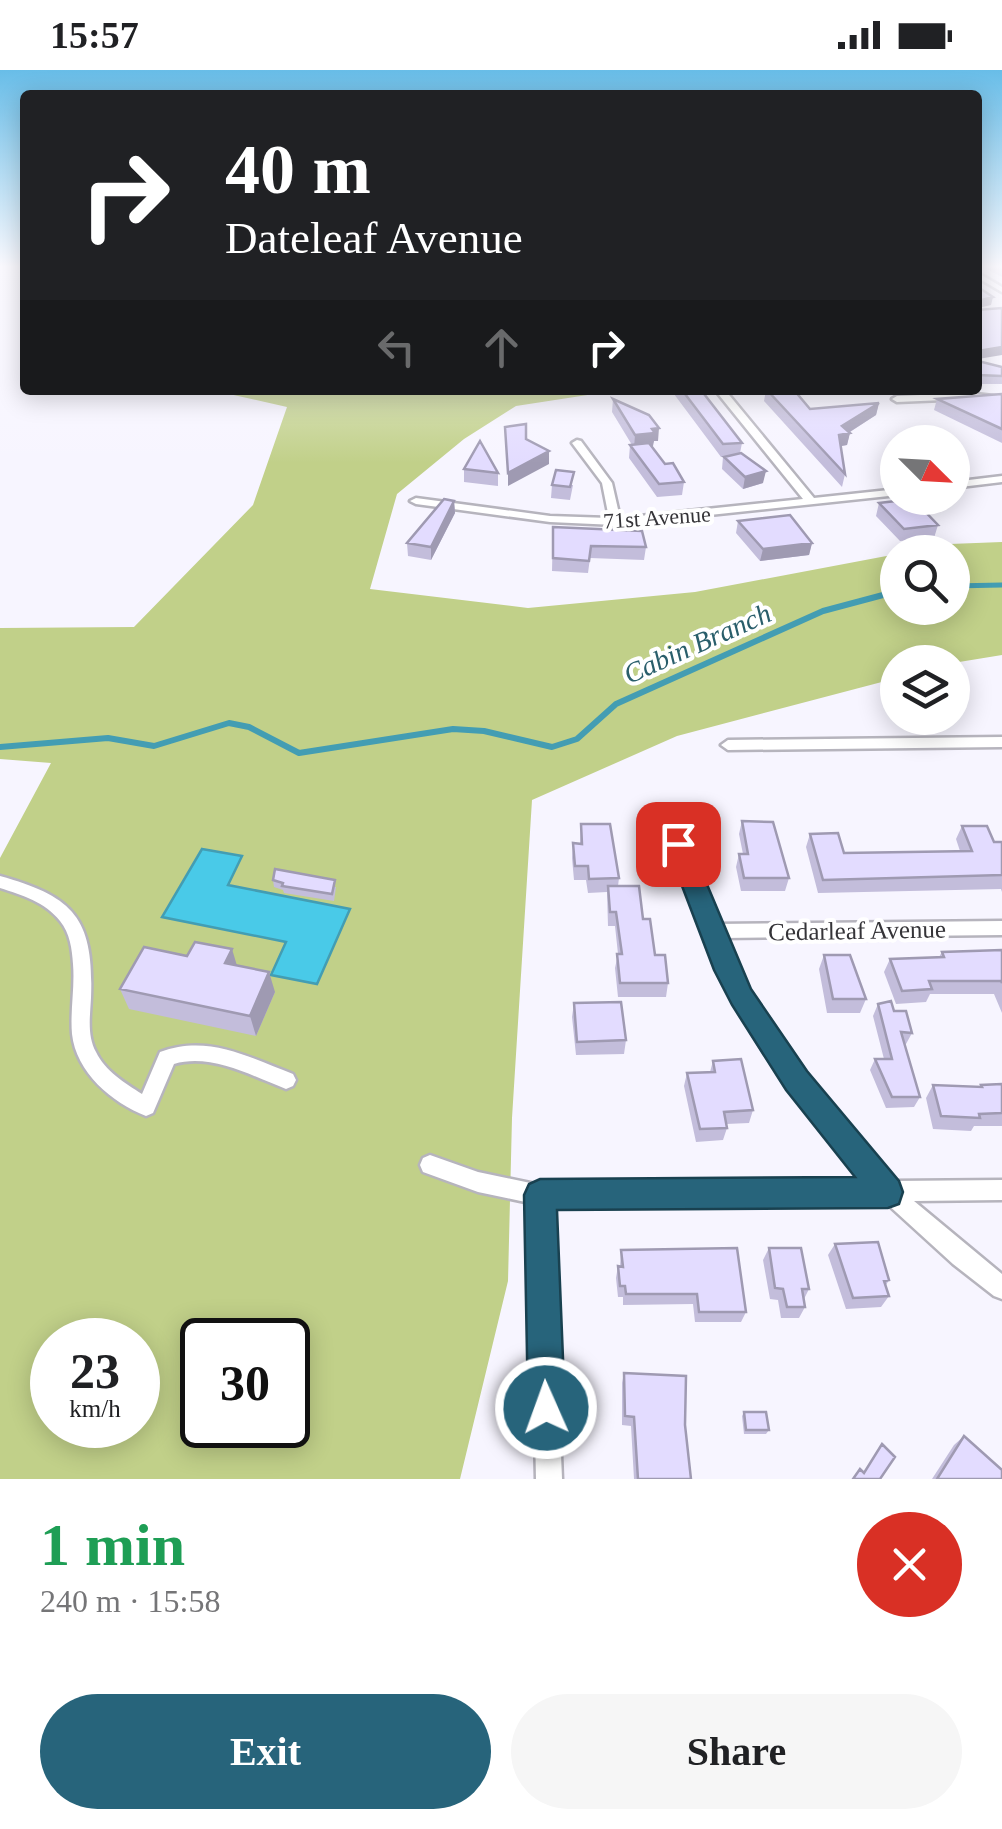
<!DOCTYPE html>
<meta charset="utf-8">
<style>
body{margin:0;font-family:Georgia,serif;background:#f6f6f6;color:#202124;height:100vh;display:flex;flex-direction:column;font-size:38px;white-space:nowrap}
*{box-sizing:border-box;margin:0}
p{font-size:32px;color:#757577}
.icon{flex:none;width:55px;height:55px;fill:none;stroke:currentColor;stroke-width:2;stroke-linecap:round;stroke-linejoin:round}
.map{position:relative;height:1409px;overflow:hidden}
.sheet{display:flex;flex-direction:column;background:#fff;flex:1}
.sheet>*{flex:none}
.banner{position:absolute;left:20px;top:20px;width:962px;height:305px;border-radius:10px;box-shadow:0 5px 25px #0003;background:#202124;color:#fff;overflow:hidden}
.needle{width:65px;rotate:114deg}
.tools{position:absolute;left:880px;top:355px;display:grid;gap:20px}
.tools a{display:grid;place-items:center;width:90px;height:90px;border-radius:50%;background:#fff;box-shadow:0 5px 25px #0003;font-size:50px}
.speed{position:absolute;left:30px;top:1248px;display:flex;gap:20px;font-size:50px;font-weight:700;text-align:center}
.speed>*{display:grid;place-content:center;width:130px;height:130px;border-radius:50%;background:#fff;box-shadow:0 5px 25px #0003;line-height:1}
.speed small{font-size:25px;font-weight:400}
.speed .limit{border:5px solid #111;border-radius:15px;background:#fff;color:#111}
.pin{position:absolute;display:grid;place-items:center;width:85px;height:85px;color:#fff;margin:-42px;border-radius:20px;box-shadow:0 5px 15px #0006}
.me{position:absolute;width:110px;margin:-55px;rotate:358deg;stroke-linejoin:round;filter:drop-shadow(0 0 8px #0008)}
.turn{display:flex;align-items:center;gap:35px;height:210px;padding:0 40px;font-size:45px}
.turn .icon{width:130px;height:130px;stroke-width:2.5}
.turn b{display:block;font-size:70px;line-height:85px}
.lanes{display:flex;align-items:center;height:95px;padding:0 40px;background:#0003;justify-content:center;gap:50px;direction:ltr}
.lanes .off{opacity:.35}
.round{display:grid;place-items:center;flex:none;width:105px;height:105px;border-radius:52px;background:#f6f6f6}
.summary{display:flex;align-items:center;justify-content:space-between;height:170px;padding:0 40px}
h1{font-size:60px;font-weight:700;line-height:75px;color:#1e9e55}
.button{display:flex;gap:20px;margin-top:auto;padding:20px 40px}
.button a{flex:1;height:115px;border-radius:60px;background:#27647b;color:#fff;font-size:40px;font-weight:700;line-height:115px;text-align:center}
.button a+a{background:#f6f6f6;color:#202124}
.status{display:flex;justify-content:space-between;align-items:center;height:70px;padding:0 50px;background:#fff;direction:ltr}
.status svg{height:28px;fill:currentColor}
.map>svg:first-child{display:block}
.green{fill:#c1d089;fill-rule:evenodd}
.water{fill:#49cae8;stroke:#439db3;stroke-width:2.5}
.lines{fill:none;stroke-linecap:round;stroke-linejoin:round}
.stream-far1{stroke:#439db3;stroke-width:5}
.stream{stroke:#439db3;stroke-width:6}
.street-casing{stroke:#b6b4bd;stroke-width:5}
.street{fill:#fff;fill-rule:evenodd}
.wall{fill:#c3bddb}
.shaded-wall{fill:#9f9ab2}
.building{fill:#e3dcff;stroke:#9f9ab2;stroke-width:2.5}
.route{fill:#27647b;stroke:#194150;stroke-width:2.5}
.labels{text-anchor:middle;stroke-width:8;stroke-linejoin:round;paint-order:stroke}
.far-street-label{font-size:22px;fill:#353438;stroke:#fff}
.street-label{font-size:25px;fill:#353438;stroke:#fff}
.water-label{font-size:28px;font-style:italic;fill:#295e6b;stroke:#fff}
</style>
<div class="status"><b>15:57</b><svg viewBox="0 0 49 12"><path d="M0 12V9h3v3zM5 12V6h3v6zM10 12V3h3v9zM15 12V0h3v12zM26 1h20v11H26zM47 4h2v5h-2z"/></svg></div>
<div class="map">
<svg width="1002" height="1409" viewBox="0 0 1002 1409">
<rect width="100%" height="100%" fill="#f7f5ff"/>
<!-- green -->
<path class="green" d="M211,320H620L516,336L464,369L397,424L370,519L528,538L695,522L897,484L898,538H952V482H907L950,474L1002,472V585L953,593L898,592L897,608L677,666L532,730L512,1048L508,1211L460,1409H0V788L51,693L0,689V558L134,557L253,435L287,337ZM52,1270H138V1355H52ZM202,1270H288V1355H202Z"/>
<!-- water -->
<path class="water" d="M202,779L242,786L228,815L350,839L317,914L271,905L286,872L162,847Z"/>
<g class="lines">
<!-- stream-far1 -->
<path class="stream-far1" d="M952,516L1002,515
M891,523L898,521"/>
<!-- stream -->
<path class="stream" d="M0,677L108,668L154,676L229,653L249,657L299,683L453,659L484,661L552,677L577,669L616,634L823,541L898,521"/>
<defs>
<path id="street" d="M978,203L1002,217V222L978,208Z
M715,320H725L814,428L898,419V425L615,455L550,452L416,434L410,431L416,428L550,446L609,448L602,413L572,373L577,370L581,371L612,413L620,448L803,429Z
M967,323L1002,327V333L967,329L897,332L892,329L897,326Z
M1002,406V412L952,418V412Z
M1002,667V677L728,680L721,675L728,670Z
M678,768L684,770L686,774L716,854L1002,851V865L722,868C760,960 823,1041 893,1111L1002,1110V1130L914,1131L1002,1204V1229L994,1226L953,1194L885,1132L551,1135L562,1409H536L530,1133L478,1122L423,1102L420,1095L423,1088L430,1085L478,1102L540,1115L865,1111C804,1045 750,972 713,889C697,852 684,813 670,774L672,770Z
M0,806C75,827 94,849 91,928C90,946 87,966 96,982C105,1001 125,1013 142,1024L160,982C208,964 248,987 293,1004L296,1010L293,1016L286,1019C252,1006 211,983 174,994L153,1043L146,1046C112,1033 76,1002 72,964C70,941 75,917 73,894C72,879 70,863 60,851C45,832 22,825 0,818Z"/>
</defs>
<!-- street casing -->
<use href="#street" class="street-casing"/>
<!-- street -->
<use href="#street" class="street"/>
</g>
<!-- wall -->
<path class="wall" d="M981,196H1002V207Z
M978,291L1002,297V314H978Z
M671,320H701L742,373L740,383L763,413L743,419L722,399L723,387H721Z
M766,320L810,339L879,333L876,345L850,362L847,375L840,376L845,404L842,417L764,331Z
M1002,324V373L934,340L937,329Z
M613,329L658,371H654L652,376L665,394L684,412L682,425L657,427L629,388L630,375H632L612,342Z
M464,399L498,403V416L464,412Z
M552,415H573L570,430L551,428Z
M454,431L455,443L431,490L408,486L407,473Z
M879,433L938,455L934,468L900,471L876,446Z
M738,451L812,473L809,485L760,491L736,463Z
M553,457L646,477L644,490L590,488L588,503L552,501Z
M742,751L789,808L785,821H741L736,797L739,784H743L739,764Z
M581,754L619,808L618,816L643,849L655,885L668,913L666,927H618L615,898L618,884L615,856H608L607,822L588,823L586,810H574L572,788L573,773L580,774Z
M962,756L994,772H1002V822L1001,819L818,823L806,777L810,764L844,783L960,781L956,769Z
M273,810L336,817L334,831L284,823L283,820L274,817Z
M1002,880V943L994,924H930L926,932L896,934L884,902L890,889L939,887L942,882Z
M824,885L866,929L860,943H827L819,899Z
M237,895L275,922L256,966L129,939L120,919Z
M574,933L626,970L624,984L576,985L572,947Z
M878,934L894,941L912,963L906,974H904L920,1027L914,1037L886,1038L870,1000L875,989H884L873,946Z
M713,991L753,1040L749,1053L726,1054L727,1058L723,1070L696,1072L684,1016L687,1003L710,1002Z
M1002,1014V1056H974L971,1061L933,1059L926,1028L933,1015L979,1017L981,1015Z
M835,1174L889,1210L886,1215L889,1226L881,1237L846,1239L828,1185Z
M769,1178L809,1219L804,1229L805,1237L799,1248H781L778,1230L770,1229L763,1190Z
M621,1180L746,1242L741,1252H695L693,1234L623,1235V1227H618L616,1208L618,1196L620,1197Z
M624,1303L685,1355L691,1409H634L631,1356L622,1355V1313Z
M744,1342L769,1360L766,1364H744L742,1346Z
M964,1366L1002,1409H932L954,1375Z"/>
<!-- shaded-wall -->
<path class="shaded-wall" d="M993,227L991,235L978,238V231Z
M1002,277V285L978,289V281Z
M879,333L876,345L848,363H850L847,375L836,377L842,356Z
M659,358L658,371H654L653,376L634,378L635,365L652,359Z
M549,381V394L508,416V403Z
M766,401L763,413L743,419L745,407Z
M454,431L455,443L431,490V477Z
M812,473L809,485L760,491L763,479Z
M232,879L238,899L225,893Z
M269,902L275,922L256,966L250,946Z"/>
<!-- building -->
<path class="building" d="M978,217L993,227L978,231V240L1002,238V277L978,281Z
M978,291L1002,297V306L978,305Z
M682,320H701L742,373L723,374Z
M767,320H794L810,339L879,333L842,356L850,363L839,365L845,404Z
M1002,324V359L937,329Z
M613,329L649,345L659,358L652,359L655,363L635,365Z
M526,354V369L549,381L508,403L505,357Z
M480,371L498,403L464,399Z
M649,373L665,394L673,393L684,412L659,414L630,375Z
M741,383L766,401L745,407L724,387Z
M556,400L574,402L570,417L552,415Z
M444,429L454,431L431,477L407,473Z
M913,429L938,455L904,459L879,433Z
M790,445L812,473L763,479L738,451Z
M553,457L642,461L646,477L591,476L589,491L553,488Z
M742,751L773,752L789,808H744L739,784H748Z
M581,754H610L619,808L589,809L588,796H575L573,773L582,774Z
M962,756H987L994,772H1002V805L823,810L810,764L838,763L844,783L972,781Z
M275,799L335,810L332,824L282,816L283,813L273,810Z
M608,816H639L643,849H650L655,885H665L668,913H620L617,884H622L616,842H610Z
M195,872L232,879L225,893L269,902L250,946L120,919L144,877L187,886Z
M1002,880V913L1001,911H929L932,919L902,921L890,889L944,887L942,882Z
M824,885H850L866,929H833Z
M891,931L894,941H906L912,963L901,962L920,1027H892L875,989H892L878,934Z
M621,932L626,970L577,972L574,933Z
M741,989L753,1040L724,1042L727,1058L700,1059L687,1003L715,1002L713,991Z
M1002,1014V1043L979,1044L980,1048L941,1046L933,1015L982,1017L981,1015Z
M878,1172L889,1210L884,1211L889,1226L853,1228L835,1174Z
M737,1178L746,1242H699L697,1224H626L625,1216H620L618,1196L623,1197L621,1180Z
M769,1178H801L809,1219H802L805,1237H787L783,1219L775,1218Z
M624,1303L686,1306L685,1355L691,1409H638L634,1347L625,1346Z
M744,1342H766L769,1360H746Z
M964,1366L1002,1400V1409H937Z
M882,1374L895,1387L880,1409H853L860,1399L864,1403Z"/>
<!-- sky -->
<linearGradient id="sky" x2="0" y2="1"><stop stop-color="#68bde8"/><stop offset="0.5" stop-color="#fbfaff"/><stop offset="1" stop-color="#fbfaff" stop-opacity="0"/></linearGradient>
<rect width="1002" height="393" fill="url(#sky)"/>
<!-- route -->
<path class="route" d="M678,765L687,767L690,774L751,919L807,1001L899,1111L903,1122L899,1134L888,1138L557,1140L565,1338L559,1351L546,1356L534,1351L528,1338L524,1125L529,1114L540,1109L855,1107L786,1020L732,935L714,900L666,774L669,767Z"/>
<g class="labels">
<!-- far-street labels -->
<g class="far-street-label">
<text transform="translate(657 447) rotate(-4)" y="8">71st Avenue</text>
</g>
<!-- street labels -->
<g class="street-label">
<text transform="translate(857 860) rotate(-1)" y="9">Cedarleaf Avenue</text>
</g>
<!-- water labels -->
<g class="water-label">
<text transform="translate(697 573) rotate(-24)" y="10">Cabin Branch</text>
</g>
</g>
</svg>
<div class="tools">
<a><svg class="needle" viewBox="-14 -14 28 28"><path d="M0-13l5 13h-10z" fill="#e53935"/><path d="M0 13l5-13h-10z" fill="#757577"/></svg></a>
<a><svg class="icon" aria-label="search" viewBox="0 0 24 24"><circle cx="10" cy="10" r="6"/><path d="M15 15l6 6"/></svg></a>
<a><svg class="icon" aria-label="layers" viewBox="0 0 24 24"><path d="M12 4l9 5-9 5-9-5zM3 14l9 5 9-5"/></svg></a>
</div>
<div class="speed"><div>23<small>km/h</small></div><div class="limit">30</div></div>
<div class="pin" style="left:678px;top:774px;background:#d93025"><svg class="icon" aria-label="arrive" viewBox="0 0 24 24"><path d="M6 21V4h12l-3 4 3 4H6"/></svg></div>
<svg class="me" style="left:546px;top:1338px" viewBox="-20 -20 40 40"><circle r="17" fill="#27647b" stroke="#fff" stroke-width="3"/><path d="M0-11L8 9 0 5-8 9z" fill="#fff"/></svg>
<div class="banner">
<div class="turn"><svg class="icon" aria-label="right" viewBox="0 0 24 24"><path d="M7 20v-9h11M14 6l5 5-5 5"/></svg><div><b>40 m</b>Dateleaf Avenue</div></div>
<div class="lanes"><svg class="icon off" aria-label="left" viewBox="0 0 24 24"><path d="M17 20v-9H6M10 6l-5 5 5 5"/></svg><svg class="icon off" aria-label="ahead" viewBox="0 0 24 24"><path d="M12 20V5M6 11l6-6 6 6"/></svg><svg class="icon" aria-label="right" viewBox="0 0 24 24"><path d="M7 20v-9h11M14 6l5 5-5 5"/></svg></div>
</div>
</div>
<section class="sheet">
<div class="summary"><div><h1>1 min</h1><p>240 m · 15:58</p></div><a class="round" style="background:#d93025;color:#fff"><svg class="icon" aria-label="close" viewBox="0 0 24 24"><path d="M6 6l12 12M18 6L6 18"/></svg></a></div>
<div class="button"><a>Exit</a><a>Share</a></div>
</section>
